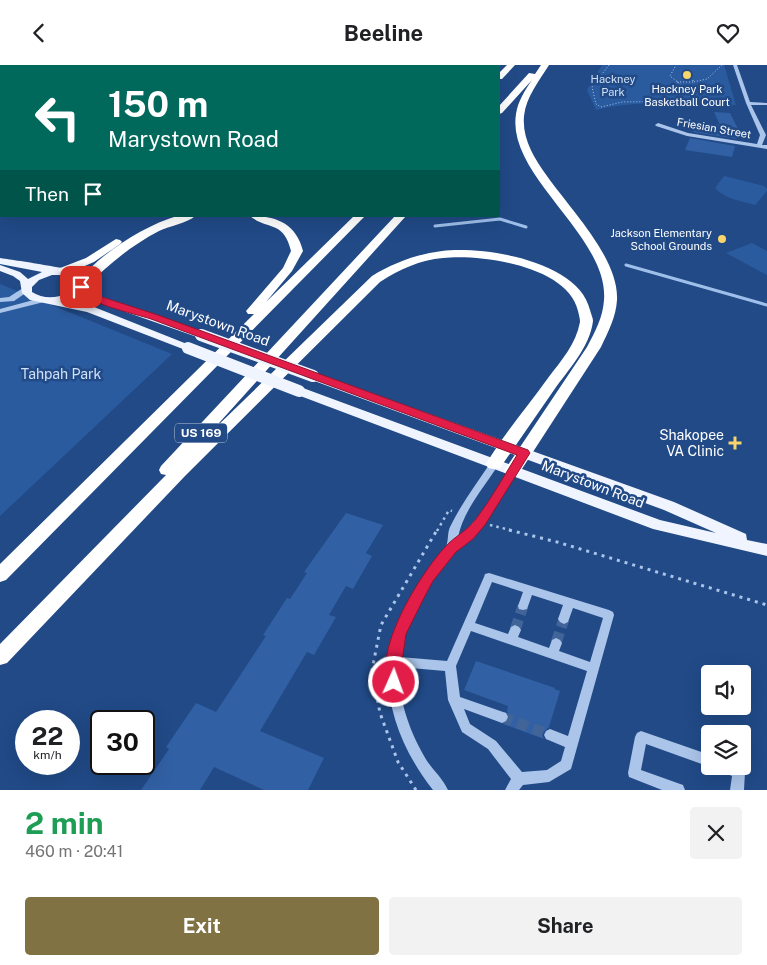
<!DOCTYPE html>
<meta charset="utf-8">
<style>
body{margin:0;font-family:"Public Sans",sans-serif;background:#f2f2f2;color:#202124;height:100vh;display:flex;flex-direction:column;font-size:19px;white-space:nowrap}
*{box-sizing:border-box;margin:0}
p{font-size:16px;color:#757577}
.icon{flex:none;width:28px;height:28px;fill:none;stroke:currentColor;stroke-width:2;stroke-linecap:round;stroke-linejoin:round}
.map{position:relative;height:725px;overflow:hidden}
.details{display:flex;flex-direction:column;background:#fff;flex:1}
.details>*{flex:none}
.hud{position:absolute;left:0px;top:0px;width:500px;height:152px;box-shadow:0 5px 20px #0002;background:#00695c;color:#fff;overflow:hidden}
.controls{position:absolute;left:701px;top:600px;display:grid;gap:10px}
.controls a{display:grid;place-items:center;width:50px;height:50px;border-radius:5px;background:#fff;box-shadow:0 5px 20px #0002;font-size:25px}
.speed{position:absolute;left:15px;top:645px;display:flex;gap:10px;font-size:25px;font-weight:700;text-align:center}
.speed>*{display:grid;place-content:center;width:65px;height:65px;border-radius:50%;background:#fff;box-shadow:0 5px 20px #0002;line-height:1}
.speed small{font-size:12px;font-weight:400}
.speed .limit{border:2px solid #111;border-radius:8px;background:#fff;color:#111}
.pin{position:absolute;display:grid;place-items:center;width:42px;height:42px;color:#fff;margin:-21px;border-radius:10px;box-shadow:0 2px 8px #0006}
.me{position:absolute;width:55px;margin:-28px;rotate:2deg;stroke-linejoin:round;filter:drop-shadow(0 0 4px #0008)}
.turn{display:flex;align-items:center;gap:18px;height:105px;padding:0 25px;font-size:22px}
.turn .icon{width:65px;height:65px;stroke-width:2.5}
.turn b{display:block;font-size:35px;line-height:42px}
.then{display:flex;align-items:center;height:48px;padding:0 25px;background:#0003;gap:10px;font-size:19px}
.round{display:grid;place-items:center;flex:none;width:52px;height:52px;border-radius:5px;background:#f2f2f2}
.overview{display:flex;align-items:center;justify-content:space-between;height:85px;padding:0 25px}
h1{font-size:30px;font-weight:700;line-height:38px;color:#1e9e55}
.action{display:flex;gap:10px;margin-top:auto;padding:10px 25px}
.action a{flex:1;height:58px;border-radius:5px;background:#817244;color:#fff;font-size:20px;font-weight:700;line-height:58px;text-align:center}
.action a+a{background:#f2f2f2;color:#202124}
header{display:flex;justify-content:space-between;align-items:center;height:65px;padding:0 25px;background:#fff;font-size:22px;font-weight:700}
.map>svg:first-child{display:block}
.green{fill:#2b5b9f}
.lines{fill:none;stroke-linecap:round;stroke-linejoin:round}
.stream{stroke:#9fbfeb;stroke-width:3}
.building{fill:#3160a4}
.minor-tunnel{stroke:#426599;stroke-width:11;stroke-dasharray:11 5.5;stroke-linecap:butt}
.path-far2{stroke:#abc5ea;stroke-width:1;stroke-dasharray:1 2;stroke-linecap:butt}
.path-far1{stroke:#abc5ea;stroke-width:2.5;stroke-dasharray:2.5 4;stroke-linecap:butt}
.path{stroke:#abc5ea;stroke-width:3;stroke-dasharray:3 5;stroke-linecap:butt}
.minor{fill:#abc5ea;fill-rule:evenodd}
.major{fill:#eff4fe;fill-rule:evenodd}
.highway{fill:#fff;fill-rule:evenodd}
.major-bridge{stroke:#eff4fe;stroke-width:12}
.route{fill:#e11d48;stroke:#92132f}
.poi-dot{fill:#f7d46c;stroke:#214a87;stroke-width:2}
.labels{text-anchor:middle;stroke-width:5;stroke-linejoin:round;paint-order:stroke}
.far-park-label{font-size:11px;fill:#cfe0f7;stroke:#214a87}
.far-poi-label{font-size:11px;fill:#fff;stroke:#214a87}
.far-street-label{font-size:11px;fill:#fff;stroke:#214a87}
.shield{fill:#214a87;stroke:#bcc9db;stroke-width:1}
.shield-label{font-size:12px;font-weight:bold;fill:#fff}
.street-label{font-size:14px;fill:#fff;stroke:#214a87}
.park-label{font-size:14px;fill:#cfe0f7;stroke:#214a87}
.poi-label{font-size:14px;fill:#fff;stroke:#214a87;text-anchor:end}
</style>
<header><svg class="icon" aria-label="back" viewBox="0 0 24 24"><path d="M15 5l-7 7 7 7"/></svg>Beeline<svg class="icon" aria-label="heart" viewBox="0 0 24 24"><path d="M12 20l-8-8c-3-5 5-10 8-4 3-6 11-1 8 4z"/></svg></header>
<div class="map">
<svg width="767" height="725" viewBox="0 0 767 725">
<rect width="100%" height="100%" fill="#214a87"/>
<!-- green -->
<path class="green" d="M602,0H724L736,40C689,39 641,34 596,45L587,25Z
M724,111L764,121L767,124V126L755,140C741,136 725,134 715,123Z
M752,178L767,186V210L726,188Z
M0,219L172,289L0,451Z"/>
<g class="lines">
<!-- stream -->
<path class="stream" d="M435,161L500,154L526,162
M626,200L767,240"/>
</g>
<!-- building -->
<path class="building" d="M714,47L730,48L739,66L737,74L693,67L698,57L720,60Z
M690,73L735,81L732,92L685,85Z
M346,448L383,460L366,488L372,491L353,524L346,521L329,550L336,552L314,590L307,587L260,666L324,693L308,725H264L214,702L200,725H141L169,684L166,682L196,638L216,647L266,571L263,570L287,533L290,534L307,508L304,507Z
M476,596L555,623L554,624L560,626L549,662L542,669L544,674L503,659L510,653L507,646L508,641L464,625Z"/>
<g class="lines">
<!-- minor-tunnel -->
<path class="minor-tunnel" d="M515,565L523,541
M556,578L564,554
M502,652L550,670"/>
<!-- path-far2 -->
<path class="path-far2" d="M609,0L592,22L596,39L601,42L622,37L692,36L684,22L670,11L676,0
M60,1L62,0
M693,15V17L707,14L722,0
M677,17H693"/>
<!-- path-far1 -->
<path class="path-far1" d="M490,460L514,466
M437,466L449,445L452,446"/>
<!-- path -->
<path class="path" d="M509,465L557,477L767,540
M416,725L398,697L380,648L372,605L381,560L437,465"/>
<!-- minor -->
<path class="minor" d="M4,0H15L16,1H6Z
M733,0H737L750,37L767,38V40H751L766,70L762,80H767V84L687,71L656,61L655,60L658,58L688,68L757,79L760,70L746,38Z
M0,45L1,46V48L0,49Z
M0,55L1,56V58L0,59Z
M0,82H1V86H0Z
M0,143H1V147H0Z
M23,223H29L30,225L14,236L0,237V233L9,232Z
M41,233H44V237L0,248V244Z
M494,396L499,399C485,421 462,447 458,473C480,453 494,429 509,404H515L517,406C506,425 495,445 481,461C473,471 462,478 453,487C430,514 402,556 400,592L447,596L484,512L485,509L489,508L609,545L613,547L614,550L571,704L549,717L523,720L519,725H505L511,714L488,684L462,667L448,635L445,606L399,602C398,635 410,668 427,696C434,706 443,714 448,725H433C390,670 372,604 406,540C413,527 421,514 431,502C435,496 441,490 445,484C449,477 447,468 450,462C461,439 477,418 491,397ZM492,517L523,527L518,541L519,544L523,545L527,544L532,530L563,540L558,554L560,557L564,559L568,557L573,543L603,553L590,597L559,586L562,578L560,575L556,573L552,575L549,583L518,572L521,565L519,562L515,560L511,562L508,569L475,558ZM471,566L587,606L568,671L550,664L546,666L544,670L546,674L565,682L561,696L547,705L522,707L496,676L470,659L464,644L502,658L506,656L508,652L506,648L460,632L456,601Z
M641,666L710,690V701H712L710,702L646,679L641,705L683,720L685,725H662L629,712L628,708L635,672L637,668Z
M717,701H740L744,703L745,707L744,725H730L732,711L718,705Z"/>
<!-- major -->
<path class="major" d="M0,193C13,195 77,204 83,209C84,209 87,214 88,215L86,221L97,230L205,268L206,270L205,272H197L89,234L80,228L66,236L94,242L192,281L194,283L188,286L87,247L30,235L22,228L20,216L13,211L0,206V200L20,207L28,214L42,207L0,199ZM52,210H69L78,215C71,233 47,237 32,227V222L39,215Z
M313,307L674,437L746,469L747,475L767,479V491L653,464L295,329L293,326L295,323H303L660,455L716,468L664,445L309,314L307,311L309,308Z"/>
<!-- highway -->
<path class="highway" d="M507,0H515L502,14H499V8Z
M541,0H549C539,16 526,32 524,51C522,74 534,93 547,111C570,144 619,193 617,235C616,252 608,267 601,282L518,410L512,412L506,410L504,406L587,282C595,267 603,252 604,235C609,171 506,111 516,49C518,36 525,25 532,15L502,48L499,49V41L529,8L535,9Z
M177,151H195C188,158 169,161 159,166C132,180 109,199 87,221L83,222L77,218C98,190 143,161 177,151Z
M250,151C276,151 296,158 303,186L292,206L266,237L354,151H365L6,515L0,517V499L254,249H248L246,246L283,203L291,186C284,155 267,165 250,151Z
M395,151H406L210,368L372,211C393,198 417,189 442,186C485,181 579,196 590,245C591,249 593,253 593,256C590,282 568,305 554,325C536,351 518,377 500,403L494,404L488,403L486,399C504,369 528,341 548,313C561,296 576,279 580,257C580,254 579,250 578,246C568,201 482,189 443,193C420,195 400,204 380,217L185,411L7,598L0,600V579L166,410L161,409L159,405L161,401Z
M116,174L120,175L122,177L120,179L94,197L64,210L58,206L60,203L86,193Z"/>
<!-- major-bridge -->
<path class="major-bridge" d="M201,270L313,311
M188,283L299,326"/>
</g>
<!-- route -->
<path class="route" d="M81,219L96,230L158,250L528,385L530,388L485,460L473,474L456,487L433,516L425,531L406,569L402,597V617L400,622L394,624L389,622C372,585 421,508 445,482C455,471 467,466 476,454C491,434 504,411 517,390L151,254C133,248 85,239 77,222Z"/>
<!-- markers -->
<g class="poi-dot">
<circle cx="687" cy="10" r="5"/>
<circle cx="722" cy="174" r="5"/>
<path d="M732.5 370.5h5v5h5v5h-5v5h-5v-5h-5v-5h5z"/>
</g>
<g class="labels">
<!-- far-park labels -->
<g class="far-park-label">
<text x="613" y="18">Hackney<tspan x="613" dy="13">Park</tspan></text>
</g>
<!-- far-poi labels -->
<g class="far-poi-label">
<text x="687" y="28">Hackney Park<tspan x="687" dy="13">Basketball Court</tspan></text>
<text x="712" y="172" text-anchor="end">Jackson Elementary<tspan x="712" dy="13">School Grounds</tspan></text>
</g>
<!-- far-street labels -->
<g class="far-street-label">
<text transform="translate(714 63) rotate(10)" y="4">Friesian Street</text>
</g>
<!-- shield labels -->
<rect class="shield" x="175" y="358.5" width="52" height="19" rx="4"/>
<g class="shield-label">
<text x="201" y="372">US 169</text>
</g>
<!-- street labels -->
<g class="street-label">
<text transform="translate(218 258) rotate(20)" y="5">Marystown Road</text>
<text transform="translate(593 419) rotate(21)" y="5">Marystown Road</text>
</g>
<!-- park labels -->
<g class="park-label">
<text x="61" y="314">Tahpah Park</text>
</g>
<!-- poi labels -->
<g class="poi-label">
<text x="724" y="375">Shakopee<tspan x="724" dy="16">VA Clinic</tspan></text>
</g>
</g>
</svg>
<div class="controls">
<a><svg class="icon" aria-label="sound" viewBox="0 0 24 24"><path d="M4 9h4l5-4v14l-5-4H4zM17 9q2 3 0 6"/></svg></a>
<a><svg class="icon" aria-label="layers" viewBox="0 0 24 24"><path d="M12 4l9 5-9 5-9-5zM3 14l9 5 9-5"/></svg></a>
</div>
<div class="speed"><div>22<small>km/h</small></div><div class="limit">30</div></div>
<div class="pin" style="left:81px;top:222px;background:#d93025"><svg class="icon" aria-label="arrive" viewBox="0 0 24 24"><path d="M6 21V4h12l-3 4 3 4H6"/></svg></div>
<svg class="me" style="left:394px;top:617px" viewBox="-20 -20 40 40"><circle r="17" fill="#e11d48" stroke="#fff" stroke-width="3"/><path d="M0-11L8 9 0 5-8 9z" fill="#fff"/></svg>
<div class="hud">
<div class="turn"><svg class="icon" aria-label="left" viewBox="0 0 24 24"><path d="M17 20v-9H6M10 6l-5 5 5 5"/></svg><div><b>150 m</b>Marystown Road</div></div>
<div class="then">Then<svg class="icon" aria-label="arrive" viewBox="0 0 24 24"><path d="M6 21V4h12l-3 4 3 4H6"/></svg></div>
</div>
</div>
<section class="details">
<div class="overview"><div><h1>2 min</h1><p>460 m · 20:41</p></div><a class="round"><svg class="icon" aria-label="close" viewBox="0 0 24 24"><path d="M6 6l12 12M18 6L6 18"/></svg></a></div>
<div class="action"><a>Exit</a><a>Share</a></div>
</section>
